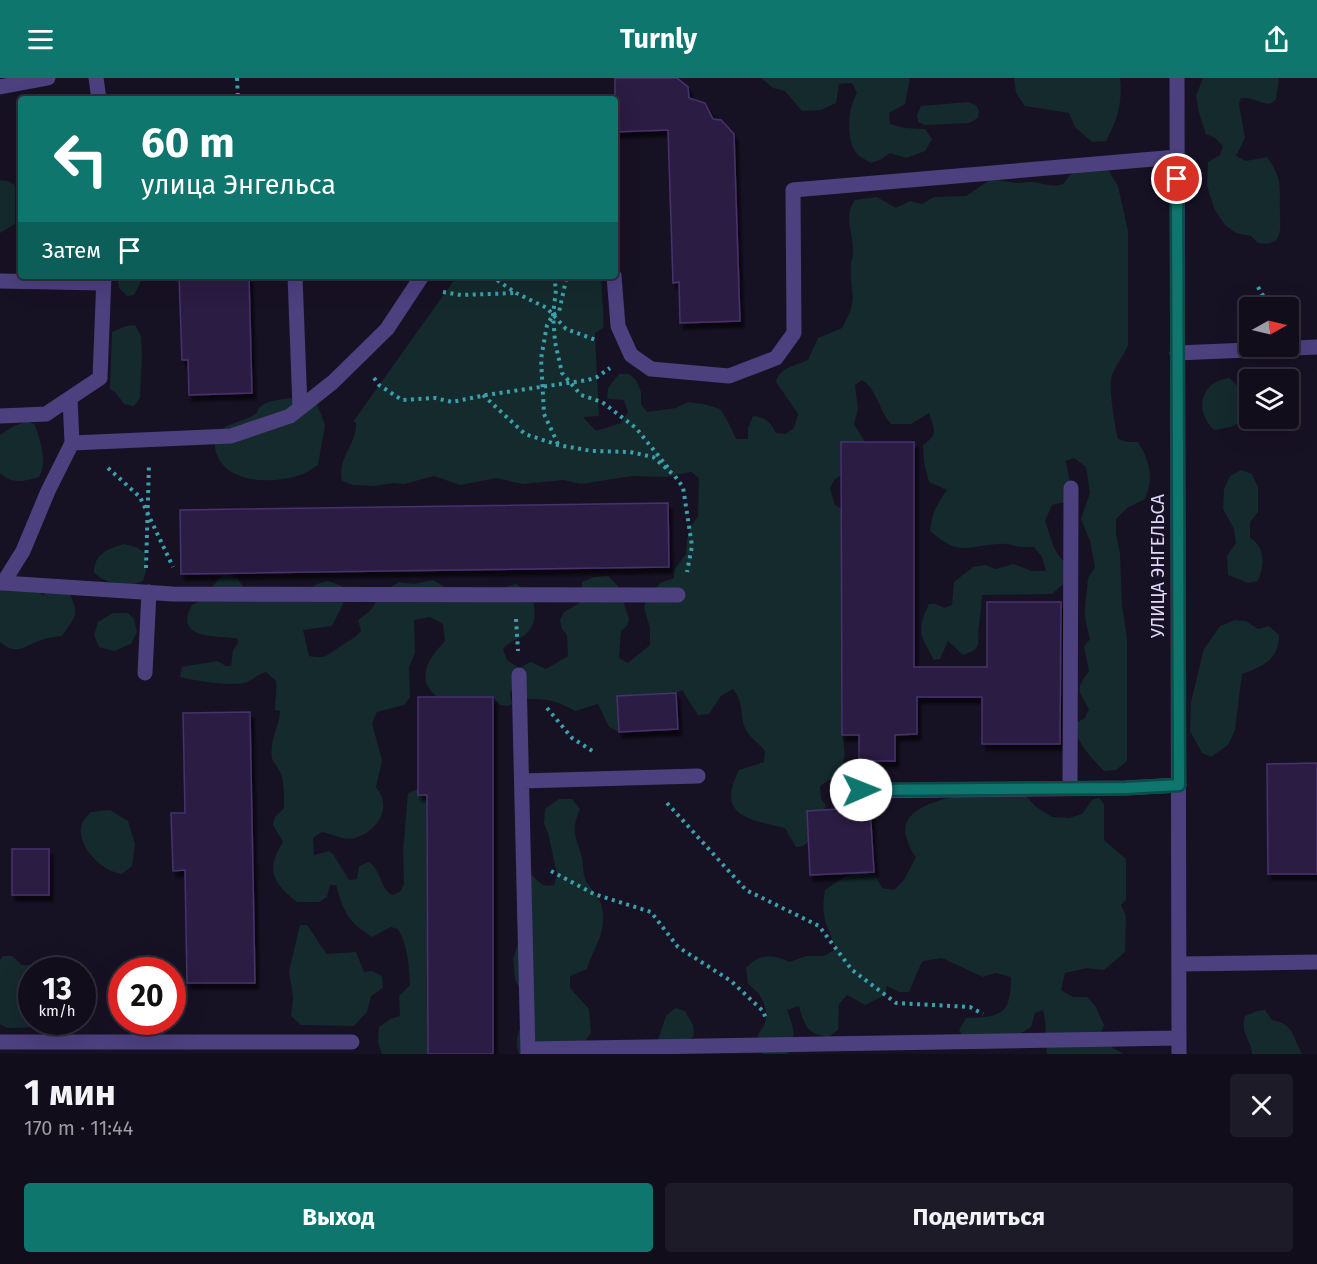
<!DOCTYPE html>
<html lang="ru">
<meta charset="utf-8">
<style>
body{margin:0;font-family:"Fira Sans",sans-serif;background:#1e1b28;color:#f1f3f6;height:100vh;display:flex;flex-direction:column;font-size:22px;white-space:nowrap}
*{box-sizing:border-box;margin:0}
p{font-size:20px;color:#9c9ca3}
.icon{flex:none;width:33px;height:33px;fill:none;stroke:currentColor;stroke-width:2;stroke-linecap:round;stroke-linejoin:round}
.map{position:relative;height:976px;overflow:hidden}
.details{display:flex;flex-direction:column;background:#110d1b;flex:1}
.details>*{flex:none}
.hud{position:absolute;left:18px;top:18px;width:600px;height:183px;border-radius:6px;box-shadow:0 6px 24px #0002,0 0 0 2px #302d3a;background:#0f766e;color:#fff;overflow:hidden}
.needle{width:39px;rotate:82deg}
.controls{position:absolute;left:1239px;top:219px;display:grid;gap:12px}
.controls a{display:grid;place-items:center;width:60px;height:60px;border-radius:6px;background:#110d1b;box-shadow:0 6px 24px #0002,0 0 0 2px #302d3a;font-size:30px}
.speed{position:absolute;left:18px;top:879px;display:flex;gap:12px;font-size:30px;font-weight:700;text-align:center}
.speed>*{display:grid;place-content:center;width:78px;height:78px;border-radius:50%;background:#110d1b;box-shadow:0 6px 24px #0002,0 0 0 2px #302d3a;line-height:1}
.speed small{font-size:15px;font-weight:400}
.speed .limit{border:9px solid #d22;background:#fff;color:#111}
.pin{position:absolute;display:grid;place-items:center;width:51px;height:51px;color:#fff;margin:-26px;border:3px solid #fff;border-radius:50%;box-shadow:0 2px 6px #0007}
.me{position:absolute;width:66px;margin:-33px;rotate:89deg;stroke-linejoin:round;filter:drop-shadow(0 0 4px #0008)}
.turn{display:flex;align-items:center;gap:21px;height:126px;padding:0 24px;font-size:27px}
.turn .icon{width:78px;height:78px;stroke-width:2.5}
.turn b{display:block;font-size:42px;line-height:51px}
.then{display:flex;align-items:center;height:57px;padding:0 24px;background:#0003;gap:12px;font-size:22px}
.round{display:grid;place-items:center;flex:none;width:63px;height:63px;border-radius:6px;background:#1e1b28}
.head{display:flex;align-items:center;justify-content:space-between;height:102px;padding:0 24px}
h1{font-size:36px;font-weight:700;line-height:45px}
.button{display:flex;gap:12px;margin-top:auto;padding:12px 24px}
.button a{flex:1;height:69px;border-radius:6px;background:#0f766e;color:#fff;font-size:24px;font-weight:700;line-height:69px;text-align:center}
.button a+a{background:#1e1b28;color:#f1f3f6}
header{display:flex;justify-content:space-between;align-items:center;height:78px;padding:0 24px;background:#0f766e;color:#fff;font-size:27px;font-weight:700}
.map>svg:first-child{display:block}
.green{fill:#142a2d}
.building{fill:#2b1e43;stroke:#47326d;stroke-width:1.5;filter:url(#shadow)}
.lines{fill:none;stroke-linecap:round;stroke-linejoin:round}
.path{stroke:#3aa1ac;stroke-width:4;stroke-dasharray:3 4.5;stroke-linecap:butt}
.minor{stroke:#4c407e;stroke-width:15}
.route-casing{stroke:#0a4d48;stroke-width:15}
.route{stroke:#0f766e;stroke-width:10}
.labels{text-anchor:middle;stroke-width:6;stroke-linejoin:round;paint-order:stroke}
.street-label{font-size:18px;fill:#e1d7fb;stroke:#171124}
</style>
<header><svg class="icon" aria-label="menu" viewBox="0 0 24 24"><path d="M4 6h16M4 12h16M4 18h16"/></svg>Turnly<svg class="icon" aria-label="share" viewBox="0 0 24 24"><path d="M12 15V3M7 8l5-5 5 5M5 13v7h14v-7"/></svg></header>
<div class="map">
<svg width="1317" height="976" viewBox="0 0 1317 976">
<defs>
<filter id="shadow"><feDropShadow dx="3.5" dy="6" stdDeviation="1.5" flood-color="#0009"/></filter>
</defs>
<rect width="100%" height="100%" fill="#171124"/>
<!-- green -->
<path class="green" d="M761,0H910L905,26L889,35L890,46L905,50L925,51L932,61L925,73L906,80L890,75L880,82L871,85C867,82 861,80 858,77C845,64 848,29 857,15L852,5L839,6L836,25L821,32L802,33L785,13L773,10Z
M1014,0H1120C1123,23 1117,43 1106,63L1092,64L1075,49L1069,35L1025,28L1016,15Z
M1203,0H1279L1276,21L1270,26C1259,25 1253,19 1241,20L1239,26L1245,60L1236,78L1246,83L1267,79C1284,103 1279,109 1280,135C1280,147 1282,152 1276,163L1267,166L1258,165L1251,158L1236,155L1225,147L1215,132L1207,108L1208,84L1220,77L1223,68L1215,60L1206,56L1199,35L1196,18Z
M968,24L976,27L979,33L978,40L969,45L925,47L918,44L917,37L921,28Z
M1083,87L1107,90L1118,108L1128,153V267C1124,277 1116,287 1112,297C1108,309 1115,347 1118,361L1127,364H1138C1150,383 1154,401 1145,421L1127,430L1116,441V456L1120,476L1122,528L1127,560V683L1116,692L1104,693C1090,678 1077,666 1074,646L1085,640L1089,631C1079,613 1074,613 1089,593L1084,568L1090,561C1084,539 1084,534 1087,512C1088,501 1087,499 1095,490L1090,463L1081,441L1090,415L1086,389L1074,380L1066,383L1071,410L1066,424L1052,427L1045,443C1054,466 1051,473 1071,490L1063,506L1052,516L982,517C981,527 981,536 979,547C976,564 985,570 963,577L948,563L940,581L934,582C920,556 916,554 929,526H936L944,530L952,527L954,504L973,489L985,487L996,491L1013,486L1032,493H1046L1042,479L1034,469C1028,469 1021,469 1015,468C1011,467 1006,465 1001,466C968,467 960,480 930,453C931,438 937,425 947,412L929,404L924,384L923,367C939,356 934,351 929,335L911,346H891C879,333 877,311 862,302L855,307L858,331L854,346L865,364L841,397L834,402L830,411L835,427L842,431V657C845,669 847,686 837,696C833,701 825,704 820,708L821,721L826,727L824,732L807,733L809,763L803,768L796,769L785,750C750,741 715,739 739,692L764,684L765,673C760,666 750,660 746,652C739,638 745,627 733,611L721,618L709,636L698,637L682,612L676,615L617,618L619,654L609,649L598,626L575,633C568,629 560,625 552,623C532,618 526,628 513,607L510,616L512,626L508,628L500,627L493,619H437C434,616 429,611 427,607C421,589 434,575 445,563L443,546L430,539L414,542L415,575L409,589L410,619L404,627L377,634L372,645L382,683L376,709C393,729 378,753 355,760C345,763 332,756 322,754L313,760L314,777L329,773L333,776L349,802L357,801L359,788L369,784C381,792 380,810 392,817L400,814L404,806L403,773L408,715L418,711V717H427L428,976H382L378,964L379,949L390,941L400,938L399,918L410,907C409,887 408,869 398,851L391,849L372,859C347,843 344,834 336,807H330L327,819L319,824H297C273,805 265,792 283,764L273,747L275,739L284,730C284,718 285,703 279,692C277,687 273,685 272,680C269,662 279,650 280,633L275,632C275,622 277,614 276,603L266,594C257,596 253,603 244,605C226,608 198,603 180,599L182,589C194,586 205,586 217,583L226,588H231L233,572L237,567L238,561C227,557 187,563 187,541C187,537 190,531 192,527C208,521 211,506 225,496L238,501L248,516L308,513L317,506L328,503L342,508L343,526L332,548L303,552L309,578C329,581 326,577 341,568C349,562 354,561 361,553L358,542L371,532L380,516L399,504L414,506L433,502C441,506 452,515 459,516C480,522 497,511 516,506L532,517C535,532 538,547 524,558C515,563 511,562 503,571L507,582L519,590L531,584L546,591L568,578L567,557L562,551L560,542L564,534L581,524L582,504L594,499L608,498L618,508L629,541L627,548L621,553L619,580L628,585L650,567V550L644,529L647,521L660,505L674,500V492L686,476L687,462L691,448L698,438L699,400L691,394L666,399L632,398L581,406L563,402L523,406L496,400L460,407L434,398L404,406L393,405L375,408L353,407L342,403C337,378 357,368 356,344H353L457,198H602C600,215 605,233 603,250L595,255L599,338L583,339L596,353L621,345L628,334L624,322L607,321L608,310L619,296H629L636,302L641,314V326L647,334L676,330L688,324L704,326L720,331L728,344L736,361H748V350L753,338C766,339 770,344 776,355L785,356L794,350L798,336L776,304C780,289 795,288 808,282L818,260L842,250C860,219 849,216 851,186C851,181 854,177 853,172C853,154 843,138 855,122L877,119L896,130L910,123L922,126L934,119L966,118L991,101L1016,105L1033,104L1054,108L1063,106L1070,97Z
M0,102L8,103L15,107V146L0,155Z
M117,198H144L134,217L127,218L119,210Z
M135,247L141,258L142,277L140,320L134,328L124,326L116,315L110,311L112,254L126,248Z
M1229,300C1243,312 1251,323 1246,341L1231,349L1214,352C1194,333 1200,304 1229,300Z
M300,319L317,326L325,347L318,387C313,390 308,394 303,396C277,406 229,407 217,377C215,372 214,365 216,359C223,344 244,345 255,336C262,331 254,335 260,329C269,321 289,321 300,319Z
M28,343L35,347C40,363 48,383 39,399C25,403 12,407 0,395V357L14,348Z
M1241,392L1252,396L1258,409V434L1250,444V460C1266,469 1264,487 1258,503L1248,505L1228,497L1227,478L1236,465L1234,451L1223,431L1224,411L1230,398Z
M124,466L136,469L145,475L146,493L143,503C127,511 107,506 94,495C94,476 107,471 124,466Z
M0,500L27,506L43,517L55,508H66C78,534 80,534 62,558C56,559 48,559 42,562C25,567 18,579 0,564Z
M113,535H128L134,541L137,554L131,566L114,573L99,569L94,557L98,544Z
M1235,542L1246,543L1258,551L1269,548L1279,557C1279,582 1263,588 1242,596L1235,652L1228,667L1211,679L1202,675L1190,653L1191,624L1204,571L1220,548Z
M1009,711L1028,720L1035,728L1052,739L1069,740L1082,736L1092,722L1099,720L1104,726V762L1126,781V822L1121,827L1126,838L1125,874L1104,892L1087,890L1065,895L1061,912L1073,919H1087L1096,929L1104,947L1101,955L1113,970L1124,976H1047C1045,961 1047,947 1043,932L1035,935L1031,949L1015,959L966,963L959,952L966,940C1001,939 1011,937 1011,899L996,895L983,899L942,880L923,883C917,892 914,904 909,914H899L887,908L885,917L865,927L847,917L839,926L838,952L828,959C807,956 804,947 799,928L787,932C794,951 797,957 788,976H763C750,954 764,956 766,940C767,925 759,914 748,906L746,890C760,875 771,876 790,884L806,878H824L836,871C827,845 820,841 825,812L850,795L874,794L882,810L894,812L904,802L916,779C910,772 909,766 906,758C896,719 985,714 1009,711Z
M559,721H572L580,731C570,756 576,756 582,780C584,789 582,798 588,806C597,819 603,822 603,839C604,859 592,873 587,891L570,898V910L589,931L591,955L580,970L565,976H519C513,960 520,951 527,936L519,909L515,901L513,881L520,860L517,839V814L524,800L532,797C539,804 543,810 554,807L557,796L548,755L544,746L545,731Z
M110,732L128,743L135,766L132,788L122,796C103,794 78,770 81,750C81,744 87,738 91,734Z
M300,847H307C315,857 319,867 327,876L356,874L364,894L372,893L382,898L383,910L371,918L367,934L354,948L301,947L291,938L293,919L289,893Z
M3,878H12L22,887H33L48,892H32V944H52L47,949L7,950L0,946V882Z
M83,896L90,898C98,919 99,925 83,941Z
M675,930L685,933L693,947L694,958L680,968L658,962L666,938Z
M1265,932L1272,942C1295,946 1292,959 1302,976H1252C1251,960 1240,957 1245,938L1257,933Z"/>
<!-- building -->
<path class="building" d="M615,0H677L688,9L689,20L705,25L713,41L721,42L734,56L740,243L680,245L679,204L673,205L668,52L615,54Z
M179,198H249L252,315L189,317L188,282H182Z
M841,364H914V589H987V524H1061L1060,666H982V619H917V656L895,657V683H859V657H842Z
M668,425L669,489L181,496L180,432Z
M676,615L678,651L619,654L617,618Z
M418,619H493V976H428L427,717H418Z
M250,634L255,905H187L185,792L173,793L171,735H185L183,635Z
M1317,685V796H1268L1267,686Z
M870,729L874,794L810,797L807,733Z
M12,771H49V817H12Z"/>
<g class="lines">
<!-- path -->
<path class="path" d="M237,0L238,21
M491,198L516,215L547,230L566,251L596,262
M554,198L556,212L553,237L555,264L562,295L581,317L602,324L636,350L669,391
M1258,209L1270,230
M443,214L461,217L516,215
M374,300L379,307L402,322L435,320L452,324L486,317L588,302L597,299L610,290
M483,317L525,356L558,367L592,373L630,374L653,379L674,397L683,409L692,468L687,494
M558,366L544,336L541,281L547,247L553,237L559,234L566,202L569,198
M108,390L140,419L173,489
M146,490L149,386
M516,541L518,573
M547,630L572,660L594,674
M667,725L746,812L819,848L852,892L896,925L970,929L983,936
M551,793L594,816L651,834L678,869L731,903L763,933L766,941"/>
<!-- minor -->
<path class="minor" d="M96,0L99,21
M1177,0L1179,976
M0,9L48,0
M295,198L300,330
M614,198L618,248L631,277L651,291L729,298L776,280L794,255L793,112L1177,79
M0,203L103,205
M1177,275L1317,269
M70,320L72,365
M0,338L46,336L100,300L104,198
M0,505H3L23,473L48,413L72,365L231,358L290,338L333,304L387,251L422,198
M3,505L173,516L678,517
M145,595L149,514
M519,597L528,976
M522,703L698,698
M1070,710L1071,410
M861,713L1126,710L1179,707
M1179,886L1317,884
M0,964H352
M528,971L1179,960"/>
</g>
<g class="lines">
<defs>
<path id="route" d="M861,712L1126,710L1179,707L1177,101"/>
</defs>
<!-- route casing -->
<use href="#route" class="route-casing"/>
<!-- route -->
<use href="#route" class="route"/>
</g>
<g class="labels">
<!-- street labels -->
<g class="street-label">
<text transform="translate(1158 488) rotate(-90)" y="6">УЛИЦА ЭНГЕЛЬСА</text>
</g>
</g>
</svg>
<div class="controls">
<a><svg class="needle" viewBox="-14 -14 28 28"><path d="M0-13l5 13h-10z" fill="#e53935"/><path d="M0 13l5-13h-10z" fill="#9c9ca3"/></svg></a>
<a><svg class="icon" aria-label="layers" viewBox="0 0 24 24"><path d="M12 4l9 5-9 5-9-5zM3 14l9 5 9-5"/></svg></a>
</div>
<div class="speed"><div>13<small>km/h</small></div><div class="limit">20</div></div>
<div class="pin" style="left:1177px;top:101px;background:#d93025"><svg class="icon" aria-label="arrive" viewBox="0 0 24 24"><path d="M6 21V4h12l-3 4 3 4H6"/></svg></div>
<svg class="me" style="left:861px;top:712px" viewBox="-20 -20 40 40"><circle r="19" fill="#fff"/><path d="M0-13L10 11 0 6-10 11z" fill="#0f766e"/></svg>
<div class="hud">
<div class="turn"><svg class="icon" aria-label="left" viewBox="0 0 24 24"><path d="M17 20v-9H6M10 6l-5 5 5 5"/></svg><div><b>60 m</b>улица Энгельса</div></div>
<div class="then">Затем<svg class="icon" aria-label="arrive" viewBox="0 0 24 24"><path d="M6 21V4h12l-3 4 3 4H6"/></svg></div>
</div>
</div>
<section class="details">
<div class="head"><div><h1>1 мин</h1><p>170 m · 11:44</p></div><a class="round"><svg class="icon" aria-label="close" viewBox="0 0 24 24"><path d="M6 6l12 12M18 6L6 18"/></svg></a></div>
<div class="button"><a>Выход</a><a>Поделиться</a></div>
</section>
